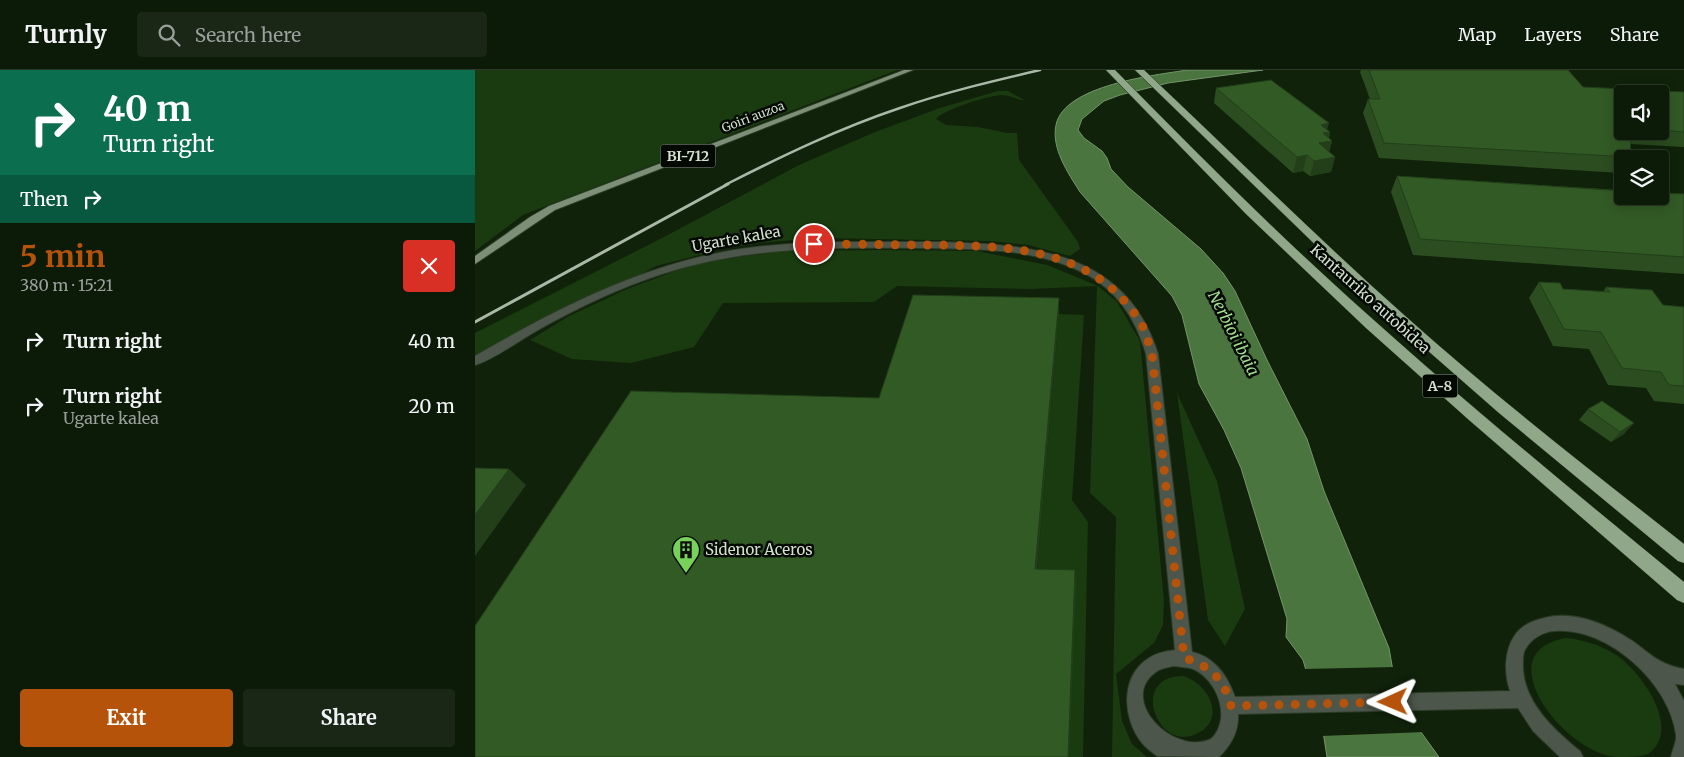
<!DOCTYPE html>
<meta charset="utf-8">
<style>
body{margin:0;font-family:Merriweather,serif;background:#1a2716;color:#f1f3f6;height:100vh;display:flex;flex-direction:column;font-size:19px;white-space:nowrap}
*{box-sizing:border-box;margin:0}
p{font-size:16px;color:#9aa19c}
.icon{flex:none;width:28px;height:28px;fill:none;stroke:currentColor;stroke-width:2;stroke-linecap:round;stroke-linejoin:round}
.map{position:relative;flex:1;overflow:hidden}
.details{display:flex;flex-direction:column;background:#0c1a08;width:475px}
.details>*{flex:none}
.banner{background:#0b6e4f;color:#fff;overflow:hidden}
.controls{position:absolute;left:1139px;top:15px;display:grid;gap:10px}
.controls a{display:grid;place-items:center;width:55px;height:55px;border-radius:5px;background:#0c1a08;box-shadow:0 2px 12px #0003,0 0 0 1px #2c3829;font-size:25px}
.pin{position:absolute;display:grid;place-items:center;width:42px;height:42px;color:#fff;margin:-21px;border:2px solid #fff;border-radius:50%;box-shadow:0 1px 5px #0007}
.me{position:absolute;width:55px;margin:-28px;rotate:269deg;stroke-linejoin:round;filter:drop-shadow(0 0 4px #0008)}
.turn{display:flex;align-items:center;gap:18px;height:105px;padding:0 20px;font-size:22px}
.turn .icon{width:65px;height:65px;stroke-width:2.5}
.turn b{display:block;font-size:35px;line-height:42px}
.then{display:flex;align-items:center;height:48px;padding:0 20px;background:#0003;gap:10px;font-size:19px}
.round{display:grid;place-items:center;flex:none;width:52px;height:52px;border-radius:5px;background:#1a2716}
.overview{display:flex;align-items:center;justify-content:space-between;height:85px;padding:0 20px}
h1{font-size:30px;font-weight:700;line-height:38px;color:#b45309}
.action{display:flex;gap:10px;margin-top:auto;padding:10px 20px}
.action a{flex:1;height:58px;border-radius:5px;background:#b45309;color:#fff;font-size:20px;font-weight:700;line-height:58px;text-align:center}
.action a+a{background:#1a2716;color:#f1f3f6}
ul{padding:0;list-style:none}
li{display:flex;align-items:center;gap:15px;height:65px;padding:0 20px}
li div{flex:1}
li b{display:block;font-size:19px}
li em{font-style:normal}
header{display:flex;align-items:center;gap:30px;box-sizing:border-box;height:70px;padding:0 25px;background:#0c1a08;border-bottom:1px solid #2c3829}
header strong{font-size:24px}
nav{display:flex;gap:28px;margin-inline-start:auto;font-size:18px}
.search{width:350px;height:45px;background:#1a2716;display:flex;align-items:center;gap:12px;box-sizing:border-box;padding:0 18px;border-radius:5px;color:#9aa19c;font-size:19px}
main{display:flex;flex:1;min-height:0}
.map>svg:first-child{display:block}
.green{fill:#1a3b0f}
.water{fill:#4b753f;stroke:#74956a}
.pier{fill:#10220a}
.lines{fill:none;stroke-linecap:round;stroke-linejoin:round}
.street-casing{stroke:#2b3c26;stroke-width:2}
.primary-casing{stroke:#2b3c26;stroke-width:2}
.highway-casing{stroke:#2b3c26;stroke-width:1}
.street{fill:#4d564a;fill-rule:evenodd}
.primary{fill:#7d9077;fill-rule:evenodd}
.highway{fill:#90a789;fill-rule:evenodd}
.rail-far1{stroke:#abb8a7;stroke-width:2.5}
.rail{stroke:#abb8a7;stroke-width:3}
.wall{fill:#2b4d20;fill-rule:evenodd}
.shaded-wall{fill:#233f1a}
.building{fill:#325a25;stroke:#233f1a}
.route{stroke:#b45309;stroke-width:9;stroke-dasharray:0 16.2}
.labels{text-anchor:middle;stroke-width:5;stroke-linejoin:round;paint-order:stroke}
.far-street-label{font-size:12px;fill:#d3dfcf;stroke:#030902}
.shield{fill:#030902;stroke:#959f92;stroke-width:1}
.shield-label{font-size:14px;font-weight:bold;fill:#d3dfcf}
.street-label{font-size:15px;fill:#d3dfcf;stroke:#030902}
.poi-label{font-size:15px;fill:#d3dfcf;stroke:#030902;text-anchor:start}
.water-label{font-size:16px;font-style:italic;fill:#a0dd8e;stroke:#030902}
</style>
<header>
<strong>Turnly</strong>
<div class="search"><svg class="icon" aria-label="search" viewBox="0 0 24 24"><circle cx="10" cy="10" r="6"/><path d="M15 15l6 6"/></svg>Search here</div>
<nav><a>Map</a><a>Layers</a><a>Share</a></nav>
</header>
<main>
<section class="details">
<div class="banner">
<div class="turn"><svg class="icon" aria-label="right" viewBox="0 0 24 24"><path d="M7 20v-9h11M14 6l5 5-5 5"/></svg><div><b>40 m</b>Turn right</div></div>
<div class="then">Then<svg class="icon" aria-label="right" viewBox="0 0 24 24"><path d="M7 20v-9h11M14 6l5 5-5 5"/></svg></div>
</div>
<div class="overview"><div><h1>5 min</h1><p>380 m · 15:21</p></div><a class="round" style="background:#d93025;color:#fff"><svg class="icon" aria-label="close" viewBox="0 0 24 24"><path d="M6 6l12 12M18 6L6 18"/></svg></a></div>
<ul>
<li><svg class="icon" aria-label="right" viewBox="0 0 24 24"><path d="M7 20v-9h11M14 6l5 5-5 5"/></svg><div><b>Turn right</b></div><em>40 m</em></li>
<li><svg class="icon" aria-label="right" viewBox="0 0 24 24"><path d="M7 20v-9h11M14 6l5 5-5 5"/></svg><div><b>Turn right</b><p>Ugarte kalea</p></div><em>20 m</em></li>
</ul>
<div class="action"><a>Exit</a><a>Share</a></div>
</section>
<div class="map">
<svg width="1209" height="687" viewBox="0 0 1209 687">
<rect width="100%" height="100%" fill="#10220a"/>
<!-- green -->
<path class="green" d="M0,0H422L48,145L0,181Z
M523,21H533L549,30C542,30 535,25 527,25C515,25 467,40 461,49L471,55L503,57L532,63H542L544,90L603,172L605,179L595,186L553,175L515,171L341,168L285,173L252,178L181,196L0,294V263L189,167L324,95L400,62L465,38Z
M408,180L502,181L572,195L623,216L642,232L665,271L689,531L688,555L679,573L641,604L647,651L657,674L672,687H637L641,447L615,423L622,216L557,219L422,216L399,232L248,233L219,277L156,293L97,289L55,270L94,246L152,219L222,193L308,181Z
M584,244L609,245L597,430L613,452L608,687H594L561,513Z
M702,323L742,411L770,539L750,576L733,550Z
M1091,568C1108,570 1123,574 1138,583C1164,598 1209,659 1173,684C1165,687 1153,687 1143,687C1092,686 1009,582 1091,568Z
M708,606C733,613 752,648 723,663C683,685 653,606 708,606Z"/>
<!-- water -->
<path class="water" d="M713,0H788L693,13L645,25L629,31L607,49L603,60L609,68L627,81L632,88L636,99L653,117L726,179L748,203L760,221L792,290L832,369L849,421L914,578L919,607L943,658L964,687H852L847,655L828,590L811,567L812,549L766,398L749,360L724,314L707,245L697,226L605,122C593,103 576,78 581,55C589,15 680,5 713,0Z"/>
<!-- pier -->
<path class="pier" d="M920,597L922,606L950,662L846,666L828,599Z"/>
<g class="lines">
<defs>
<path id="street" d="M343,172C382,172 421,172 461,172C554,174 651,180 683,284L717,582C740,587 753,607 760,627L1035,621C1029,603 1029,581 1040,565C1047,555 1057,551 1069,548C1098,540 1131,554 1156,570C1176,584 1183,594 1209,599V615L1200,614L1209,631V687H1196C1197,681 1202,671 1201,665C1195,614 1133,556 1079,561C1068,562 1057,568 1051,578C1048,582 1048,587 1048,592C1046,630 1078,659 1105,681L1108,687H1085L1058,661L1043,638L763,644C764,662 756,675 744,687L682,686C677,682 671,678 667,673C647,648 645,606 674,588C681,583 692,581 700,580L671,284C661,249 642,220 609,203C558,177 497,179 442,178C355,177 270,177 187,204C144,218 102,238 63,260C45,270 18,290 0,295V286C78,241 158,199 248,182C279,176 311,174 343,172ZM699,596C705,597 712,597 718,599C743,610 757,649 736,669C698,687 639,627 684,600C688,598 694,597 699,596Z"/>
<path id="primary" d="M429,0H438L80,140L0,194V186L55,147L74,136Z"/>
<path id="highway" d="M631,0H640C708,69 777,139 849,205C965,312 1087,412 1209,512V533L1202,530L994,350L891,258L771,144Z
M660,0H669C755,81 839,165 928,244C1018,325 1114,399 1209,474V493L1203,491L1024,343L919,251Z"/>
</defs>
<!-- street casing -->
<use href="#street" class="street-casing"/>
<!-- primary casing -->
<use href="#primary" class="primary-casing"/>
<!-- highway casing -->
<use href="#highway" class="highway-casing"/>
<!-- street -->
<use href="#street" class="street"/>
<!-- primary -->
<use href="#primary" class="primary"/>
<!-- highway -->
<use href="#highway" class="highway"/>
<!-- rail-far1 -->
<path class="rail-far1" d="M250,115C307,86 365,58 425,38C471,22 518,11 565,0"/>
<!-- rail -->
<path class="rail" d="M0,252L253,114"/>
</g>
<!-- wall -->
<path class="wall" d="M886,0H1093L1108,17L1209,22V77L1156,74L1155,87L1154,89H1148V100L1146,103L904,88L888,43L893,29H895L885,2ZM1185,24V61H1148Z
M741,18L852,60L855,62L854,68L857,71L854,82L860,87L856,102L835,106L828,101L818,103L739,33Z
M922,106L1209,124V204L938,185L916,122Z
M1064,212L1088,219L1128,222L1131,217L1188,235L1209,237V334L1179,331L1171,318L1133,315L1114,279L1078,276L1054,228Z
M1113,339L1149,364L1136,372L1104,350Z"/>
<!-- shaded-wall -->
<path class="shaded-wall" d="M854,53L851,63L855,62L853,72L857,71L853,86L844,73L846,55Z
M832,85L828,101L818,103L822,87Z
M860,87L856,102L835,106L839,91Z
M584,228V244L561,513L560,499Z
M1159,353L1149,364L1136,372L1145,362Z
M34,399L51,415L0,486V445Z
M600,500L601,515L594,687H593Z"/>
<!-- building -->
<path class="building" d="M894,0H1093L1108,17L1209,22V62L1185,60V24H1148V61H1153L1156,65L1155,87L909,73L893,29H905Z
M796,10L854,53L846,55L855,62L848,63L857,71L844,73L860,87L839,91L832,85L822,87L741,18Z
M922,106L1148,121V126H1185V123L1209,124V187L945,169Z
M1064,212L1085,213L1088,219L1135,222L1131,217L1177,220L1188,235L1209,237V316L1194,315L1186,302L1147,298L1126,262L1089,259Z
M438,225L584,228L560,499L600,500L593,687H0V556L156,321L404,328Z
M1127,331L1159,353L1145,362L1113,339Z
M0,398L34,399L0,445Z"/>
<g class="lines">
<!-- route -->
<path class="route" d="M339,174C380,174 421,175 461,175C525,176 595,177 644,225C652,234 661,244 667,255C671,264 674,274 677,284L709,588C734,595 750,610 756,636L918,632"/>
</g>
<!-- icons -->
<defs>
<symbol id="building-pin" viewBox="-11 -11 22 30"><path d="M0 17L-7.5 6A9.5 9.5 0 1 1 7.5 6Z" fill="#77d259" stroke="#030902"/><path d="M-4-6H4V6H1V3H-1V6H-4ZM-2.5-4.3h1.7v1.8h-1.7ZM.8-4.3h1.7v1.8H.8ZM-2.5-1h1.7V.8h-1.7ZM.8-1h1.7V.8H.8Z" fill="#111"/></symbol>
</defs>
<g fill-rule="evenodd">
<use href="#building-pin" x="195" y="464" width="32" height="43"/>
</g>
<g class="labels">
<!-- far-street labels -->
<g class="far-street-label">
<text transform="translate(278 47) rotate(-21)" y="4">Goiri auzoa</text>
</g>
<!-- shield labels -->
<g class="shield">
<rect x="185.5" y="74.5" width="55" height="23" rx="4"/>
<rect x="947.5" y="304.5" width="35" height="23" rx="4"/>
</g>
<g class="shield-label">
<text x="213" y="91">BI-712</text>
<text x="965" y="321">A-8</text>
</g>
<!-- street labels -->
<g class="street-label">
<text transform="translate(261 169) rotate(-10)" y="5">Ugarte kalea</text>
<text transform="translate(895 229) rotate(42)" y="5">Kantauriko autobidea</text>
</g>
<!-- poi labels -->
<g class="poi-label">
<text x="230" y="485">Sidenor Aceros</text>
</g>
<!-- water labels -->
<g class="water-label">
<text transform="translate(759 263) rotate(63)" y="6">Nerbioi ibaia</text>
</g>
</g>
</svg>
<div class="controls">
<a><svg class="icon" aria-label="sound" viewBox="0 0 24 24"><path d="M4 9h4l5-4v14l-5-4H4zM17 9q2 3 0 6"/></svg></a>
<a><svg class="icon" aria-label="layers" viewBox="0 0 24 24"><path d="M12 4l9 5-9 5-9-5zM3 14l9 5 9-5"/></svg></a>
</div>
<div class="pin" style="left:339px;top:174px;background:#d93025"><svg class="icon" aria-label="arrive" viewBox="0 0 24 24"><path d="M6 21V4h12l-3 4 3 4H6"/></svg></div>
<svg class="me" style="left:918px;top:632px" viewBox="-20 -20 40 40"><path d="M0-17L14 15 0 8-14 15z" fill="#b45309" stroke="#fff" stroke-width="4"/></svg>
</div>
</main>
